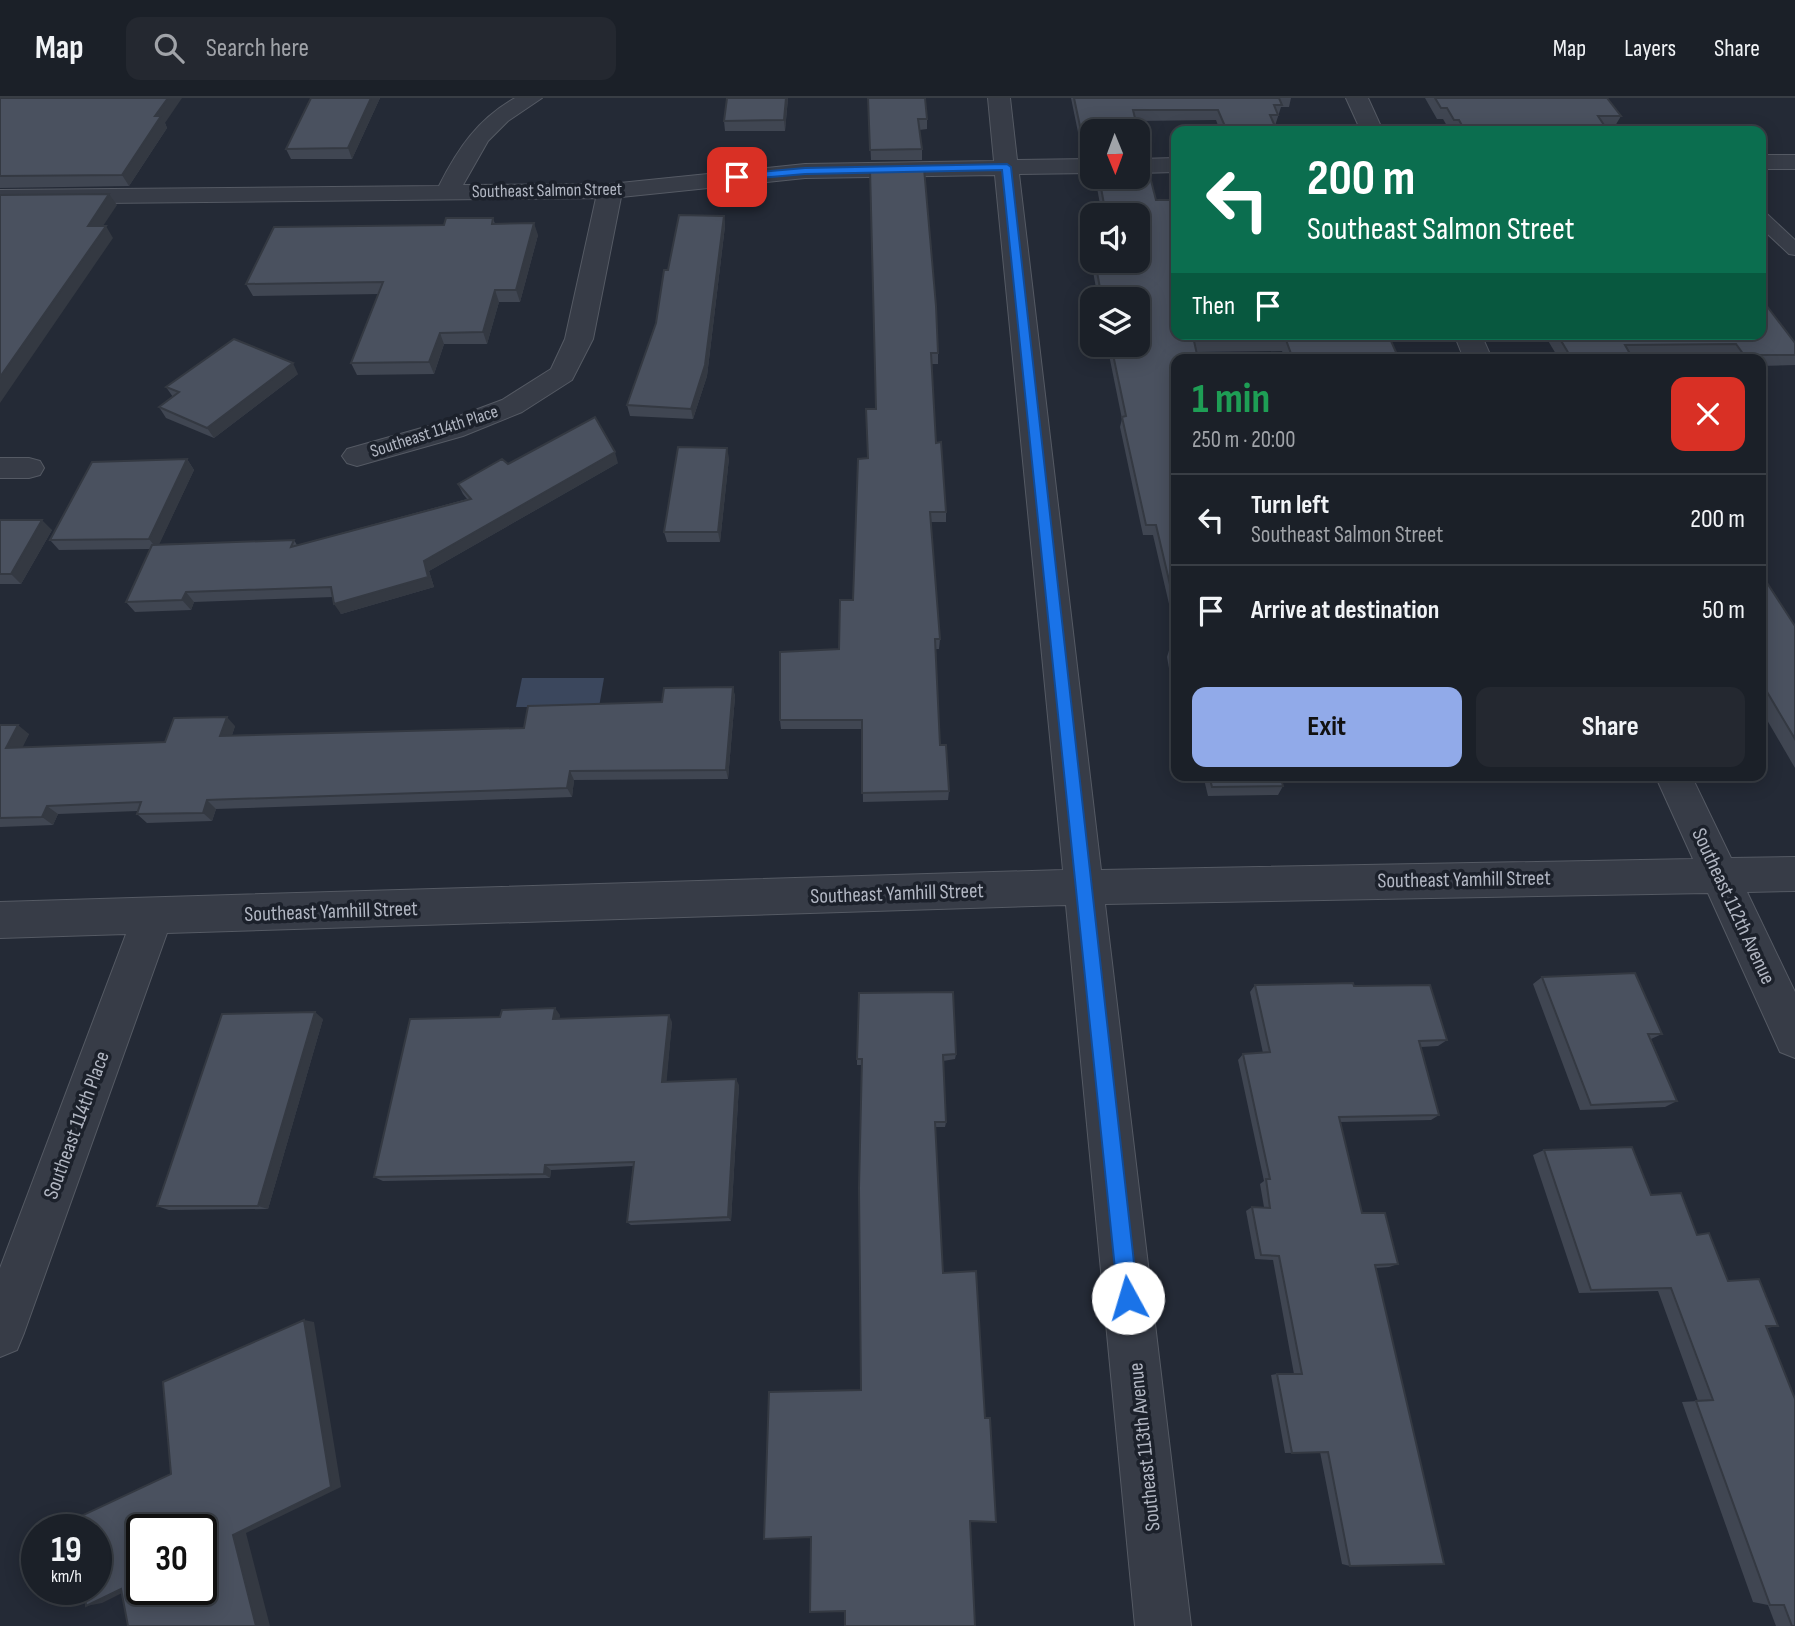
<!DOCTYPE html>
<meta charset="utf-8">
<style>
body{margin:0;font-family:"Sofia Sans Condensed",sans-serif;background:#242830;color:#f1f3f6;height:100vh;display:flex;flex-direction:column;font-size:26px;white-space:nowrap}
*{box-sizing:border-box;margin:0}
p{font-size:23px;color:#a0a3a8}
.icon{flex:none;width:38px;height:38px;fill:none;stroke:currentColor;stroke-width:2;stroke-linecap:round;stroke-linejoin:round}
.map{position:relative;flex:1;overflow:hidden}
.panel{position:absolute;left:1171px;top:256px;width:595px;height:427px;display:flex;flex-direction:column;background:#1b2028;border-radius:14px;box-shadow:0 4px 18px #0003,0 0 0 2px #393e45}
.panel>*{flex:none}
.hud{position:absolute;left:1171px;top:28px;width:595px;height:214px;border-radius:14px;box-shadow:0 4px 18px #0003,0 0 0 2px #393e45;background:#0b6e4f;color:#fff;overflow:hidden}
.needle{width:46px;rotate:179deg}
.buttons{position:absolute;left:1080px;top:21px;display:grid;gap:14px}
.buttons a{display:grid;place-items:center;width:70px;height:70px;border-radius:14px;background:#1b2028;box-shadow:0 4px 18px #0003,0 0 0 2px #393e45;font-size:35px}
.speed{position:absolute;left:21px;top:1416px;display:flex;gap:14px;font-size:35px;font-weight:700;text-align:center}
.speed>*{display:grid;place-content:center;width:91px;height:91px;border-radius:50%;background:#1b2028;box-shadow:0 4px 18px #0003,0 0 0 2px #393e45;line-height:1}
.speed small{font-size:18px;font-weight:400}
.speed .limit{border:4px solid #111;border-radius:10px;background:#fff;color:#111}
.pin{position:absolute;display:grid;place-items:center;width:60px;height:60px;color:#fff;margin:-30px;border-radius:14px;box-shadow:0 4px 10px #0006}
.me{position:absolute;width:77px;margin:-38px;rotate:354deg;stroke-linejoin:round;filter:drop-shadow(0 0 5px #0008)}
.turn{display:flex;align-items:center;gap:24px;height:147px;padding:0 21px;font-size:32px}
.turn .icon{width:91px;height:91px;stroke-width:2.5}
.turn b{display:block;font-size:49px;line-height:60px}
.then{display:flex;align-items:center;height:66px;padding:0 21px;background:#0003;gap:14px;font-size:26px}
.round{display:grid;place-items:center;flex:none;width:74px;height:74px;border-radius:14px;background:#242830}
.overview{display:flex;align-items:center;justify-content:space-between;height:119px;padding:0 21px}
h1{font-size:42px;font-weight:700;line-height:52px;color:#1e9e55}
.primary-button{display:flex;gap:14px;margin-top:auto;padding:14px 21px}
.primary-button a{flex:1;height:80px;border-radius:14px;background:#91aae9;color:#111;font-size:28px;font-weight:700;line-height:80px;text-align:center}
.primary-button a+a{background:#242830;color:#f1f3f6}
ul{padding:0;list-style:none}
li{display:flex;align-items:center;gap:21px;height:91px;padding:0 21px;border-top:2px solid #393e45}
li div{flex:1}
li b{display:block;font-size:26px}
li em{font-style:normal}
header{display:flex;align-items:center;gap:42px;box-sizing:border-box;height:98px;padding:0 35px;background:#1b2028;border-bottom:2px solid #393e45}
header strong{font-size:33px}
nav{display:flex;gap:38px;margin-inline-start:auto;font-size:24px}
.search{width:490px;height:63px;background:#242830;display:flex;align-items:center;gap:18px;box-sizing:border-box;padding:0 24px;border-radius:14px;color:#a0a3a8;font-size:26px}
.map>svg:first-child{display:block}
.water{fill:#3b475d}
.lines{fill:none;stroke-linecap:round;stroke-linejoin:round}
.lane-casing{stroke:#555a64;stroke-width:2}
.street-casing{stroke:#555a64;stroke-width:2}
.lane{fill:#373c47;fill-rule:evenodd}
.street{fill:#373c47;fill-rule:evenodd}
.wall{fill:#404652}
.shaded-wall{fill:#343942}
.building{fill:#4a515f;stroke:#343942;stroke-width:2;fill-rule:evenodd}
.route{fill:#1a73e8;stroke:#114b97;stroke-width:2}
.labels{text-anchor:middle;stroke-width:7;stroke-linejoin:round;paint-order:stroke}
.far-street-label{font-size:18px;fill:#b2b7c3;stroke:#1c212b}
.street-label{font-size:21px;fill:#b2b7c3;stroke:#1c212b}
</style>
<header>
<strong>Map</strong>
<div class="search"><svg class="icon" aria-label="search" viewBox="0 0 24 24"><circle cx="10" cy="10" r="6"/><path d="M15 15l6 6"/></svg>Search here</div>
<nav><a>Map</a><a>Layers</a><a>Share</a></nav>
</header>
<div class="map">
<svg width="1795" height="1528" viewBox="0 0 1795 1528">
<rect width="100%" height="100%" fill="#242a36"/>
<!-- water -->
<path class="water" d="M522,580H604L599,609H516Z"/>
<g class="lines">
<defs>
<path id="lane" d="M1760,114L1766,115L1795,142V157L1789,156L1760,129Z"/>
<path id="street" d="M515,0H542L508,23L488,43L463,87L610,86L805,66L994,63L988,0H1010L1017,62L1092,61V75L1019,76L1101,772L1693,761L1655,677H1691L1731,760L1795,759V793L1747,794L1795,894V960L1780,954L1708,795L1105,806L1191,1528H1135L1066,807L167,835L24,1235L17,1252L0,1259V1170L126,836L0,840V804L1063,772L995,77L805,80L621,99L593,241L572,282L522,314L463,338L357,368L347,365L342,358L347,351L443,324L502,302L551,271L565,241L596,100L0,106V92L439,88C458,50 478,21 515,0Z
M1346,0H1368L1383,33H1361Z
M1760,57H1795V71H1760Z
M1176,60V74L1138,75V61Z
M1454,236H1481L1492,261H1464Z
M0,360H29L40,363L44,370L40,377L29,380H0Z"/>
</defs>
<!-- lane casing -->
<use href="#lane" class="lane-casing"/>
<!-- street casing -->
<use href="#street" class="street-casing"/>
<!-- lane -->
<use href="#lane" class="lane"/>
<!-- street -->
<use href="#street" class="street"/>
</g>
<!-- wall -->
<path class="wall" d="M0,0L165,25L167,30L129,88L0,90Z
M311,0H380L352,61H291L286,51Z
M727,0H788L785,33H725L724,23Z
M868,0L927,21V31L919,32L922,51V62H871Z
M1071,0H1291L1289,9H1281L1275,28L1277,33H1220L1216,22L1136,23L1140,58L1138,60L1092,33V59L1091,58L1088,44H1080Z
M1425,0H1607L1621,18L1615,28H1605L1608,33H1450L1443,21H1437Z
M870,71L938,255V266H932L936,345L946,414V424H931L940,541L939,551H936L940,647L949,693L948,702L863,704L862,631H781L780,622L839,551L853,502L868,360L876,311Z
M1095,79H1138L1156,102L1388,236L1399,261H1285L1282,253L1196,254L1176,261V536L1153,437H1143L1120,329L1122,321L1107,247H1138V201H1098L1092,168L1093,163H1138V117H1102Z
M724,118L725,128L707,278L693,321L630,318L627,307L656,225L668,172Z
M1092,119V137L1090,130Z
M493,120L495,126L538,137L520,204H499L487,246H444L434,276L357,277L351,265L379,196L253,198L246,186L444,127Z
M1544,236H1760L1795,245V267L1760,268V261H1730L1727,257L1631,258L1633,261H1559Z
M298,276L214,340L166,320L159,309L173,299L166,289Z
M729,360L720,444H667L664,434Z
M187,361L194,372L159,446L294,442L297,447L467,401L463,396L458,386L508,366L618,365L429,473L434,489L341,516L333,499L194,504L191,512L135,514L126,504L150,451L59,452L50,442Z
M0,422L52,432L21,486H0Z
M1760,474L1795,528V670L1760,610Z
M1170,549H1176V610L1167,559Z
M733,589L735,599L728,681L574,682L572,699L216,711L212,723L147,725L137,716L138,713L58,716L53,727L0,729V627L29,636L22,649L165,644L235,628L232,637L524,630L662,604Z
M1203,677H1280L1283,688L1278,697L1208,698Z
M1542,879L1662,936L1651,941L1677,1003L1665,1009L1580,1012L1533,886Z
M1255,887L1354,888L1447,942L1438,948L1421,949L1439,1017L1431,1022L1340,1024L1362,1115L1398,1166L1389,1169L1375,1170L1350,1468L1342,1466L1320,1354L1285,1355L1271,1277L1277,1276H1294L1273,1162L1255,1161L1246,1113L1252,1109H1264L1260,1086L1264,1083L1238,962L1243,956L1263,955L1250,894Z
M560,917L559,921L672,924L666,984L739,987L731,1123L631,1127L627,1124L633,1068L551,1072L550,1080L383,1083L374,1079Z
M323,921L268,1111L169,1112L157,1108Z
M956,956L955,961L943,963L946,1024L945,1029H935L943,1175L985,1320L996,1424L861,1292L862,967H857V961Z
M1544,1052L1651,1097L1697,1137L1728,1183L1778,1228L1766,1230L1795,1528H1776L1768,1507L1753,1504L1682,1304L1698,1303L1658,1193L1579,1195L1533,1057Z"/>
<!-- shaded-wall -->
<path class="shaded-wall" d="M168,0H182L165,25L167,30L129,88L122,77L155,18Z
M371,0H380L352,61L348,50Z
M786,0H788L785,33L784,22Z
M1142,48L1140,58L1138,60V50Z
M109,96L117,107L95,140L88,128Z
M724,118L725,128L707,278L693,321L691,311Z
M534,125L538,137L520,204L516,192Z
M106,128L113,140L0,305V279Z
M495,192L499,204L487,246L483,234Z
M440,235L444,246L434,276L429,264Z
M293,265L298,276L214,340L207,330Z
M727,350L729,360L720,444L718,434Z
M615,354L618,365L429,473L434,489L341,516L334,506L424,463Z
M187,361L194,372L157,451L149,441Z
M42,422L52,432L21,486L11,476Z
M186,494L194,504L191,512L182,502Z
M733,589L735,599L728,681L726,672Z
M227,619L235,628L229,647L220,638Z
M18,627L29,636L18,659L6,650Z
M570,673L574,682L572,699L567,690Z
M207,702L216,711L212,723L203,715Z
M47,708L58,716L53,727L42,719Z
M555,910L560,917L558,927L553,921Z
M315,914L323,921L268,1111L258,1108Z
M669,917L672,924L666,990L662,984Z
M736,981L739,987L731,1123L728,1119Z
M545,1067L551,1072L550,1080L544,1076Z
M304,1222L314,1224L341,1389L246,1435L270,1528H256L233,1437Z
M136,1488L102,1505L86,1508L121,1491Z"/>
<!-- building -->
<path class="building" d="M0,0H168L155,18H161L122,77L0,78Z
M311,0H371L348,50L286,51Z
M727,0H786L784,22L724,23Z
M868,0H925L927,21H918L922,51L870,52Z
M1074,0H1279L1282,7H1274L1278,17H1270L1277,33H1227L1218,12H1133L1142,48L1138,50V33H1092V46L1089,33H1081Z
M1435,0H1607L1621,18H1598L1608,33H1465L1459,22H1454L1447,10H1441Z
M1138,64L1147,67L1156,102H1176V236H1388L1399,261H1293L1286,242L1194,243L1198,261H1176V512L1156,427H1146L1122,319L1126,318L1111,247H1138V201H1102L1095,163H1138V117H1106L1099,79H1138Z
M924,70L936,208L938,255H931L936,345L941,344L946,414H930L940,541H935L940,647H946L949,693L862,695V622H780V554L839,551L840,502H853L858,361L868,360L866,311H876L870,71Z
M109,96L88,128H106L0,279V97Z
M679,117L724,118L705,267L691,311L627,307L656,225L664,172H668Z
M446,120H493L492,126L534,125L516,192H495L483,234L440,235L429,264L351,265L383,184L246,186L274,129L444,127Z
M1760,199L1795,245V257H1744L1736,246L1625,247L1633,261H1572L1557,236H1760Z
M234,241L293,265L207,330L159,309L179,294L166,289Z
M595,319L615,354L424,463L428,479L334,506L331,489L186,494L182,502L126,504L152,447L294,442L291,449L471,401L458,386L502,361L508,366Z
M678,349L727,350L718,434H664Z
M187,361L149,441L50,442L92,364Z
M0,422H42L11,476H0Z
M1760,474L1795,528V641L1760,582Z
M1170,549H1176V582Z
M733,589L726,672L570,673L567,690L207,702L203,715L137,716L141,704L47,708L42,719L0,720V627H18L6,650L165,644L174,620L227,619L220,638L524,630L528,608L662,604L664,590Z
M1209,677H1280L1283,688L1212,689Z
M1635,875L1662,936H1648L1677,1003L1591,1007L1542,879Z
M1353,885L1354,888L1430,887L1447,942L1419,943L1439,1017L1339,1019L1362,1115H1385L1398,1166L1375,1167L1444,1466L1350,1468L1328,1354L1292,1355L1277,1276H1302L1279,1158L1261,1157L1252,1109L1270,1110L1266,1081H1270L1243,956L1270,954L1255,887Z
M953,894L956,956L943,957L946,1024H935L943,1175L976,1173L985,1320H990L996,1424L970,1423L975,1528H845V1513L810,1514L811,1439L764,1441L769,1294L861,1292L859,1090L862,961H857L859,895Z
M555,910L553,921L669,917L662,984L736,981L728,1119L627,1124L634,1064L545,1067L544,1076L374,1079L410,921L500,919L502,912Z
M315,914L258,1108H157L222,916Z
M1632,1049L1651,1097L1681,1095L1697,1137L1709,1135L1728,1183L1759,1181L1778,1228H1766L1795,1301V1528H1792L1784,1507H1770L1696,1303L1713,1302L1671,1190L1591,1192L1544,1052Z
M304,1222L331,1389L233,1437L256,1528H128L121,1491L86,1508L85,1491H96V1432H82L81,1418L171,1376L163,1284ZM142,1432H201V1491H142Z"/>
<!-- route -->
<path class="route" d="M1007,66L1011,69L1138,1200L1135,1207L1128,1210L1121,1207L1118,1200L1002,72L805,76L737,82L733,79L737,76L805,70Z"/>
<g class="labels">
<!-- far-street labels -->
<g class="far-street-label">
<text transform="translate(547 92) rotate(-1)" y="6">Southeast Salmon Street</text>
<text transform="translate(434 333) rotate(-18)" y="6">Southeast 114th Place</text>
</g>
<!-- street labels -->
<g class="street-label">
<text transform="translate(1464 781) rotate(-1)" y="7">Southeast Yamhill Street</text>
<text transform="translate(897 795) rotate(-2)" y="7">Southeast Yamhill Street</text>
<text transform="translate(1734 808) rotate(65)" y="7">Southeast 112th Avenue</text>
<text transform="translate(331 813) rotate(-2)" y="7">Southeast Yamhill Street</text>
<text transform="translate(76 1027) rotate(-70)" y="7">Southeast 114th Place</text>
<text transform="translate(1144 1349) rotate(-96)" y="7">Southeast 113th Avenue</text>
</g>
</g>
</svg>
<div class="buttons">
<a><svg class="needle" viewBox="-14 -14 28 28"><path d="M0-13l5 13h-10z" fill="#e53935"/><path d="M0 13l5-13h-10z" fill="#a0a3a8"/></svg></a>
<a><svg class="icon" aria-label="sound" viewBox="0 0 24 24"><path d="M4 9h4l5-4v14l-5-4H4zM17 9q2 3 0 6"/></svg></a>
<a><svg class="icon" aria-label="layers" viewBox="0 0 24 24"><path d="M12 4l9 5-9 5-9-5zM3 14l9 5 9-5"/></svg></a>
</div>
<div class="speed"><div>19<small>km/h</small></div><div class="limit">30</div></div>
<div class="pin" style="left:737px;top:79px;background:#d93025"><svg class="icon" aria-label="arrive" viewBox="0 0 24 24"><path d="M6 21V4h12l-3 4 3 4H6"/></svg></div>
<svg class="me" style="left:1128px;top:1200px" viewBox="-20 -20 40 40"><circle r="19" fill="#fff"/><path d="M0-13L10 11 0 6-10 11z" fill="#1a73e8"/></svg>
<div class="hud">
<div class="turn"><svg class="icon" aria-label="left" viewBox="0 0 24 24"><path d="M17 20v-9H6M10 6l-5 5 5 5"/></svg><div><b>200 m</b>Southeast Salmon Street</div></div>
<div class="then">Then<svg class="icon" aria-label="arrive" viewBox="0 0 24 24"><path d="M6 21V4h12l-3 4 3 4H6"/></svg></div>
</div>
<section class="panel">
<div class="overview"><div><h1>1 min</h1><p>250 m · 20:00</p></div><a class="round" style="background:#d93025;color:#fff"><svg class="icon" aria-label="close" viewBox="0 0 24 24"><path d="M6 6l12 12M18 6L6 18"/></svg></a></div>
<ul>
<li><svg class="icon" aria-label="left" viewBox="0 0 24 24"><path d="M17 20v-9H6M10 6l-5 5 5 5"/></svg><div><b>Turn left</b><p>Southeast Salmon Street</p></div><em>200 m</em></li>
<li><svg class="icon" aria-label="arrive" viewBox="0 0 24 24"><path d="M6 21V4h12l-3 4 3 4H6"/></svg><div><b>Arrive at destination</b></div><em>50 m</em></li>
</ul>
<div class="primary-button"><a>Exit</a><a>Share</a></div>
</section>
</div>
